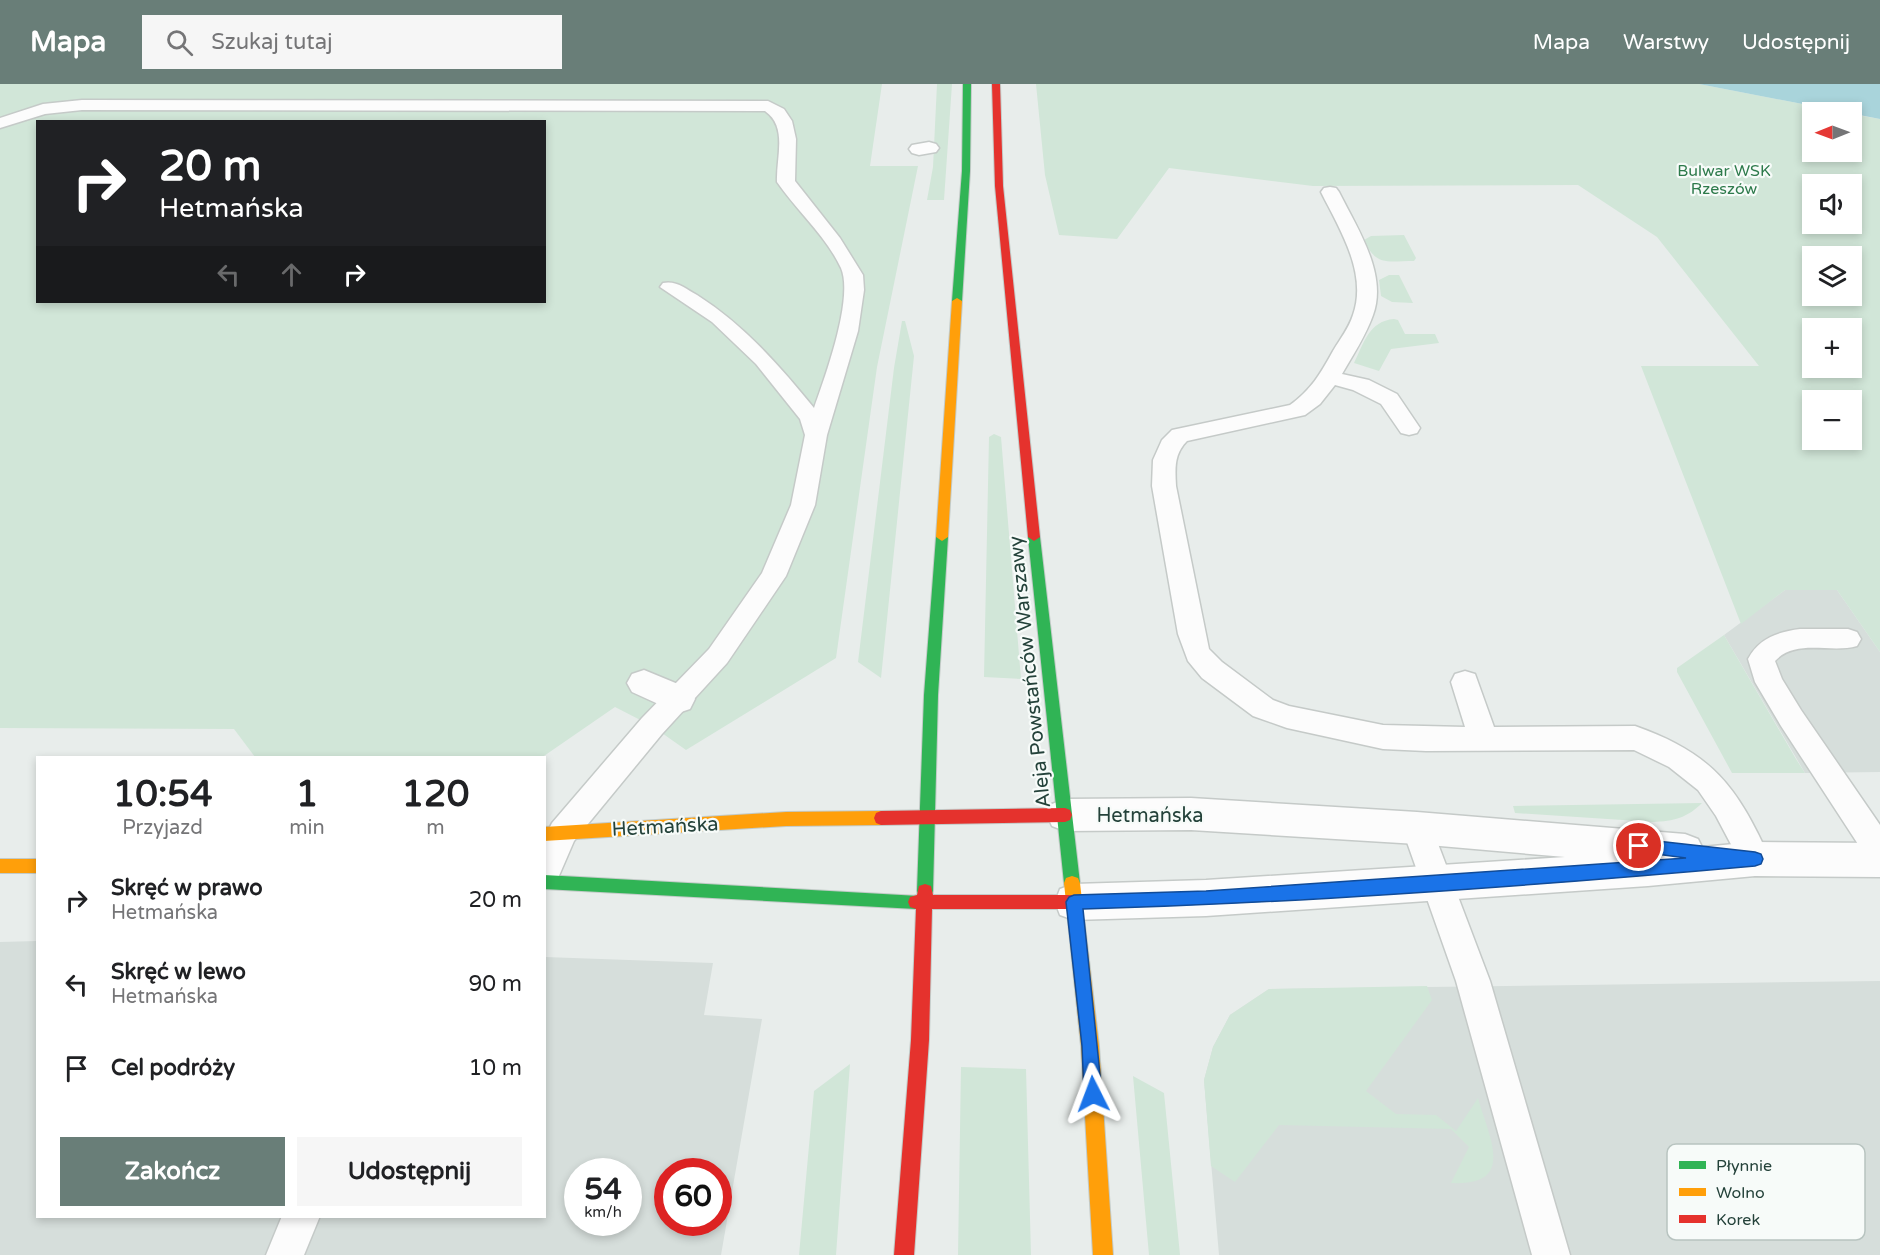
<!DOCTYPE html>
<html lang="pl">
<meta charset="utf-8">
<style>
body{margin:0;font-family:"Varela Round",sans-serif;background:#f6f6f6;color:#202124;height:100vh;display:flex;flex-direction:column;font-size:22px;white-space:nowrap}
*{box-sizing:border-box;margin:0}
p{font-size:20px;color:#757577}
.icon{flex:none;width:33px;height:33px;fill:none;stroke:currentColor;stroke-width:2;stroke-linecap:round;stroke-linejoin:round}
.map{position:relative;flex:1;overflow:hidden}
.panel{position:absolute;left:36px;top:672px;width:510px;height:462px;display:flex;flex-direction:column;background:#fff;border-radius:0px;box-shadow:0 3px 9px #0003}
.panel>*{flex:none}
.hud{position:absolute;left:36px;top:36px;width:510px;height:183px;border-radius:0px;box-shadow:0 3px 9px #0003;background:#202124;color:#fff;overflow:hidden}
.needle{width:39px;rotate:269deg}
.tools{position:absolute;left:1802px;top:18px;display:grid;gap:12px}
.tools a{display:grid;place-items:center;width:60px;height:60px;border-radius:0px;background:#fff;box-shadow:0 3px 9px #0003;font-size:30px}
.speed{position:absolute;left:564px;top:1074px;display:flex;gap:12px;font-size:30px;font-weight:700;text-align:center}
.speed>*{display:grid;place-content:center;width:78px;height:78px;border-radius:50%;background:#fff;box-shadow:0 3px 9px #0003;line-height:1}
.speed small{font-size:15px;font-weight:400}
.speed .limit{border:9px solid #d22;background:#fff;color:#111}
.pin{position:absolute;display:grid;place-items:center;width:51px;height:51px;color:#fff;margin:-26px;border:3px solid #fff;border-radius:50%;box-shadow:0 2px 6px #0007}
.me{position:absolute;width:66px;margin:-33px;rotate:357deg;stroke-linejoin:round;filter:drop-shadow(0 0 4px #0008)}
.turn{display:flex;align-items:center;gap:21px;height:126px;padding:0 24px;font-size:27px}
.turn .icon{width:78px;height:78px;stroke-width:2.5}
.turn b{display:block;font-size:42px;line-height:51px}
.lanes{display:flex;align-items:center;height:57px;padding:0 24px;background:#0003;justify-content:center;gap:30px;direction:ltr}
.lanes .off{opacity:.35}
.eta{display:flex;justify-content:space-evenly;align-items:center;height:102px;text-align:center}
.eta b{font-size:36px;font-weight:800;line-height:42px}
.action{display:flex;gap:12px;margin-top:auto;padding:12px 24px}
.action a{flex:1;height:69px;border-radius:0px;background:#697e78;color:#fff;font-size:24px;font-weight:800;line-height:69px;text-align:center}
.action a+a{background:#f6f6f6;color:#202124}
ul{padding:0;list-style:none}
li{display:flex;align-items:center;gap:18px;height:84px;padding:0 24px}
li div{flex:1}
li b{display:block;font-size:22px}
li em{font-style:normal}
header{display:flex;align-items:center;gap:36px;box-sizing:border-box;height:84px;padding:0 30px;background:#697e78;color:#fff}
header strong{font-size:28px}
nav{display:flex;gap:33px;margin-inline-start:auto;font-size:21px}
.search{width:420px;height:54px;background:#f6f6f6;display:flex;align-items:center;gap:15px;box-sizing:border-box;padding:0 21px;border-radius:0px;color:#757577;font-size:22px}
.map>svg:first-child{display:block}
.built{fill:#d6dedb;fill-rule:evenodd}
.green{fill:#d1e6d8;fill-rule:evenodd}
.water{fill:#a9d4db}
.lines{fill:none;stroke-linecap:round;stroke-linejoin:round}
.lane-casing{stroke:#c5cac8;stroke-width:3}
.street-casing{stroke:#c5cac8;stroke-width:3}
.fast-casing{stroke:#c3cbc8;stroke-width:2}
.slow-casing{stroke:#c3cbc8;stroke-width:2}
.jam-casing{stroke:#c3cbc8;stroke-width:2}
.lane{fill:#fcfcfc;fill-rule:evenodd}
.street{fill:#fcfcfc;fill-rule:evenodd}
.fast{fill:#30b455;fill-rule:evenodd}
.slow{fill:#ff9f0a;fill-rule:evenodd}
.jam{fill:#e5322d;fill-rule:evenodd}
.route{fill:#1a73e8;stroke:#114b97;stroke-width:1.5}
.labels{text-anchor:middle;stroke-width:4.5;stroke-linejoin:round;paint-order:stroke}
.far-park-label{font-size:16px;fill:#2d7a4b;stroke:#f7fbf9}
.street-label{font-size:20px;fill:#24423a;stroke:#f7fbf9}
.key{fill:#f7fbf9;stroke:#b8c4c0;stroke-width:1.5}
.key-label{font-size:16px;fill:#24423a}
</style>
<header>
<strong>Mapa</strong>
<div class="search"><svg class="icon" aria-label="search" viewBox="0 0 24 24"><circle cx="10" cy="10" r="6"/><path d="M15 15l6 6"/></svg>Szukaj tutaj</div>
<nav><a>Mapa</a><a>Warstwy</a><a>Udostępnij</a></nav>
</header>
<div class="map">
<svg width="1880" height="1171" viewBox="0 0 1880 1171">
<rect width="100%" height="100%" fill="#e8edeb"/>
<!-- built -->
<path class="built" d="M1785,506H1837L1880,568V688L1805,689L1724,551Z
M37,857L38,1132H544L545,873L713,879L704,931L762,935L721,1171H0V858ZM578,1088H628V1138H578ZM668,1088H718V1138H668Z
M1880,897V1171H1219L1204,996L1213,963L1230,931L1269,905Z"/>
<!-- green -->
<path class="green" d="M0,0H882L870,82H918L877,283L836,574L686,666L652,642L615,623L541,674L255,673L234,645L0,644ZM38,38H544V218H38Z
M937,0H952L944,116H927L933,83Z
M1036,0H1699L1844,28H1812V68H1851V30L1880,35V568L1837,506H1785L1741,540L1641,282H1759L1657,153L1578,101L1313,102L1169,84L1117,155L1059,151L1045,91ZM1812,100H1851V140H1812ZM1812,172H1851V212H1812ZM1812,244H1851V284H1812ZM1812,316H1851V356H1812Z
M1404,151L1416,174L1414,177C1388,177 1376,183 1364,156L1371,152Z
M1389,191H1399L1413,219L1392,218L1381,212L1379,196Z
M1394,235L1398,236L1405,250H1435L1439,259L1391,265L1379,287L1354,279C1364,259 1369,237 1394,235Z
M902,237H905L914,272L881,594L858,578L894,284Z
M994,350L1001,353L1021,595L984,593L989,353Z
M1724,551L1796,675L1805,689H1732L1677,588V584Z
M1702,719C1687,734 1674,737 1653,738L1515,729L1513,722Z
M1427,902L1432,916L1366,1007L1396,1030L1436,1031L1456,1047L1478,1014C1489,1054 1517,1102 1451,1099L1469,1063L1451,1045L1279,1041L1235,1098L1211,1082L1204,996L1213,963L1230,931L1269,905Z
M850,980L836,1171H799L814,1007Z
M961,983L1026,985L1031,1171H958Z
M1133,992L1164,1009L1180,1171H1149Z"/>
<!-- water -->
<path class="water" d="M1699,0H1880V35Z"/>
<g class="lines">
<defs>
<path id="lane" d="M82,16L768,17L784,25L792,37L796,55L795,97L840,154L863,191L864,206L858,247L827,351L815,421L786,492L727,579L662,650L574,757L555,801L544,805V755L552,739L642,634L709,565L762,489L791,421L805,351L800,335L756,280L712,238L660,203L663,199C676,196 686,205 697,211C744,241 779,281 814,324C825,293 854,214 841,184C826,152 797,127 777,98C776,73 788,43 765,27L82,26L45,30L0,44V34L43,20Z
M1330,103L1336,104L1339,108C1357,144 1388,190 1373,231C1366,251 1353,271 1342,290L1369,296L1397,310L1420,344L1417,349L1409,351L1401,349L1381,320L1353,306L1335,301L1320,320L1305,331L1187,357C1174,370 1175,384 1176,402L1209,565L1222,578L1273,616L1289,622L1383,641L1465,643L1451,598L1455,590L1465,587L1475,590L1494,643L1635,642C1712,669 1737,702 1770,775L1766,785L1755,789L1744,785L1716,732L1698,706L1669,683L1634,666L1426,667L1383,665L1287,644L1253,632L1202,594L1188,577L1178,550L1152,402L1153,376L1162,356L1172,346L1290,321C1311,306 1321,289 1333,267C1340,255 1349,244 1353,231C1368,189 1339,144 1321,108L1324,104Z
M1800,545H1848L1857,548L1861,555L1857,562C1831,570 1796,554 1775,577L1782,595L1801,626L1880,741V781L1869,777L1781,642L1755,598L1748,575C1759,554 1778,548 1800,545Z
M1417,731L1428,735L1432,744L1490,897L1570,1171H1532L1456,897L1402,744L1406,735Z
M282,1132H320L304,1171H266Z"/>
<path id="street" d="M929,58L936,60L939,64L936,68L919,71L912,69L909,65L912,61Z
M644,586L690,605L695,615L690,625L678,629L632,608L627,599L632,590Z
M1191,714L1417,728L1685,750L1698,755L1702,763L1755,758L1880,759V793L1755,792L1648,802L1206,832L1074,836L1060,831L1055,818L1060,805L1074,800L1206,796L1565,773L1417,760L1191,746L1065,747L1052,742L1047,731L1052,720L1065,715Z"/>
<path id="fast" d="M963,0H971L970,87L962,217L957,220L952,217L962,87Z
M942,449L948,453L938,611L933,807L931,812L922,813L924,818L922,823L916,825L544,805V791L919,812L917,807L924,611L936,453Z
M1034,449L1040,453L1080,799L1078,804L1072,806L1066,804L1064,799L1028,453Z"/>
<path id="slow" d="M957,214L962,217L948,453L942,457L936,453L952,217Z
M881,727L886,729L888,734L886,739L881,741L786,742L544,757V743L786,728Z
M0,775H38V789H0Z
M1072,792L1078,794L1080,799L1099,962L1113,1171H1093L1081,962L1064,799L1066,794Z"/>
<path id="jam" d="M992,0H1000L1003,102L1040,453L1034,457L1028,453L995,102Z
M1065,724L1070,726L1072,731L1070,736L1065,738L881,741L876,739L874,734L876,729L881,727Z
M925,800L931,802L933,811H1074L1080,813L1082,818L1080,823L1074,825H932L929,956L914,1171H894L911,956L916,825L910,823L908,818L910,813L917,811L919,802Z"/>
</defs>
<!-- lane casing -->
<use href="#lane" class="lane-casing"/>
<!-- street casing -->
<use href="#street" class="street-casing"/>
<!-- fast casing -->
<use href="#fast" class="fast-casing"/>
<!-- slow casing -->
<use href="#slow" class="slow-casing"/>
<!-- jam casing -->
<use href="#jam" class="jam-casing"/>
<!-- lane -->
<use href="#lane" class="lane"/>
<!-- street -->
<use href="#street" class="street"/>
<!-- fast -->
<use href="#fast" class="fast"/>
<!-- slow -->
<use href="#slow" class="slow"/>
<!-- jam -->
<use href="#jam" class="jam"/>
</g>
<!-- route -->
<path class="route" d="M1639,755L1755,768L1761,770L1763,775L1761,780L1755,782C1532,802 1307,819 1083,825L1102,1010L1100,1016L1093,1018L1087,1016L1084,1010L1082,962L1066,818L1069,813L1074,811L1206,807L1686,774L1634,767L1631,762L1634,757Z"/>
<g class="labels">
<!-- far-park labels -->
<g class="far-park-label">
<text x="1724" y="92">Bulwar WSK<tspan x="1724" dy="18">Rzeszów</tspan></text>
</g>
<!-- street labels -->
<g class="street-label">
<text transform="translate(1029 588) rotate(-96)" y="7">Aleja Powstańców Warszawy</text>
<text x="1150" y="738">Hetmańska</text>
<text transform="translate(665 742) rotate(-3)" y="7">Hetmańska</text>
</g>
</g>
<!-- legend -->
<rect x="1667" y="1060" width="198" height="96" rx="9" class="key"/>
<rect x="1679" y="1077" width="27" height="8" fill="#30b455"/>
<rect x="1679" y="1104" width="27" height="8" fill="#ff9f0a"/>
<rect x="1679" y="1131" width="27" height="8" fill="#e5322d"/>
<g class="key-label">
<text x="1716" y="1087">Płynnie</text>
<text x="1716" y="1114">Wolno</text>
<text x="1716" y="1141">Korek</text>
</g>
</svg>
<div class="tools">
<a><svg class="needle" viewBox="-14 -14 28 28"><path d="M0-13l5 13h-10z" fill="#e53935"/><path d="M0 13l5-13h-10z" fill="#757577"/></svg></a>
<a><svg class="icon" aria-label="sound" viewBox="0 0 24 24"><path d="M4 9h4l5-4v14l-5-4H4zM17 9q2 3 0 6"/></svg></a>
<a><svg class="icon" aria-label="layers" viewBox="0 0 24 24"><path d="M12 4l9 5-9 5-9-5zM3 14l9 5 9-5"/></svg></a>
<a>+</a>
<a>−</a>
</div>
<div class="speed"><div>54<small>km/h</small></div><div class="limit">60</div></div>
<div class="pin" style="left:1639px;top:762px;background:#d93025"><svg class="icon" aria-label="arrive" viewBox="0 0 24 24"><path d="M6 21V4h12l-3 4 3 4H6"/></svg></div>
<svg class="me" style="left:1093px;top:1010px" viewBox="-20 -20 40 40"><path d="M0-17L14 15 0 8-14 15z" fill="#1a73e8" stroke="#fff" stroke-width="4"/></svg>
<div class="hud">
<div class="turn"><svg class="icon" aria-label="right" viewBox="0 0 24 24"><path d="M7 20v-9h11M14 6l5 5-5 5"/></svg><div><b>20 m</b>Hetmańska</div></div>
<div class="lanes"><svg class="icon off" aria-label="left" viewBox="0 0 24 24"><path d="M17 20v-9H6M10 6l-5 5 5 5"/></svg><svg class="icon off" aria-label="ahead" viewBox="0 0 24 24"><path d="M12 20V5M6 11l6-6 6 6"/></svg><svg class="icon" aria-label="right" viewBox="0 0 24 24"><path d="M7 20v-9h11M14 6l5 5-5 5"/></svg></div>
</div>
<section class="panel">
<div class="eta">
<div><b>10:54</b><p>Przyjazd</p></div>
<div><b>1</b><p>min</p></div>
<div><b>120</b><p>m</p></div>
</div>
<ul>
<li><svg class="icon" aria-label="right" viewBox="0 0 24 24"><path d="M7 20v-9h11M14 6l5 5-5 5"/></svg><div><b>Skręć w prawo</b><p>Hetmańska</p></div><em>20 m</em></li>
<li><svg class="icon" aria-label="left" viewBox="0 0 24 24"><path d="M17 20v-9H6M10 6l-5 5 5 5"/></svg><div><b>Skręć w lewo</b><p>Hetmańska</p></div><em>90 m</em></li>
<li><svg class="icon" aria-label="arrive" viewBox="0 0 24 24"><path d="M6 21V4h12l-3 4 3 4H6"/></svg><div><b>Cel podróży</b></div><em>10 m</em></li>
</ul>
<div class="action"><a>Zakończ</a><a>Udostępnij</a></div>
</section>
</div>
